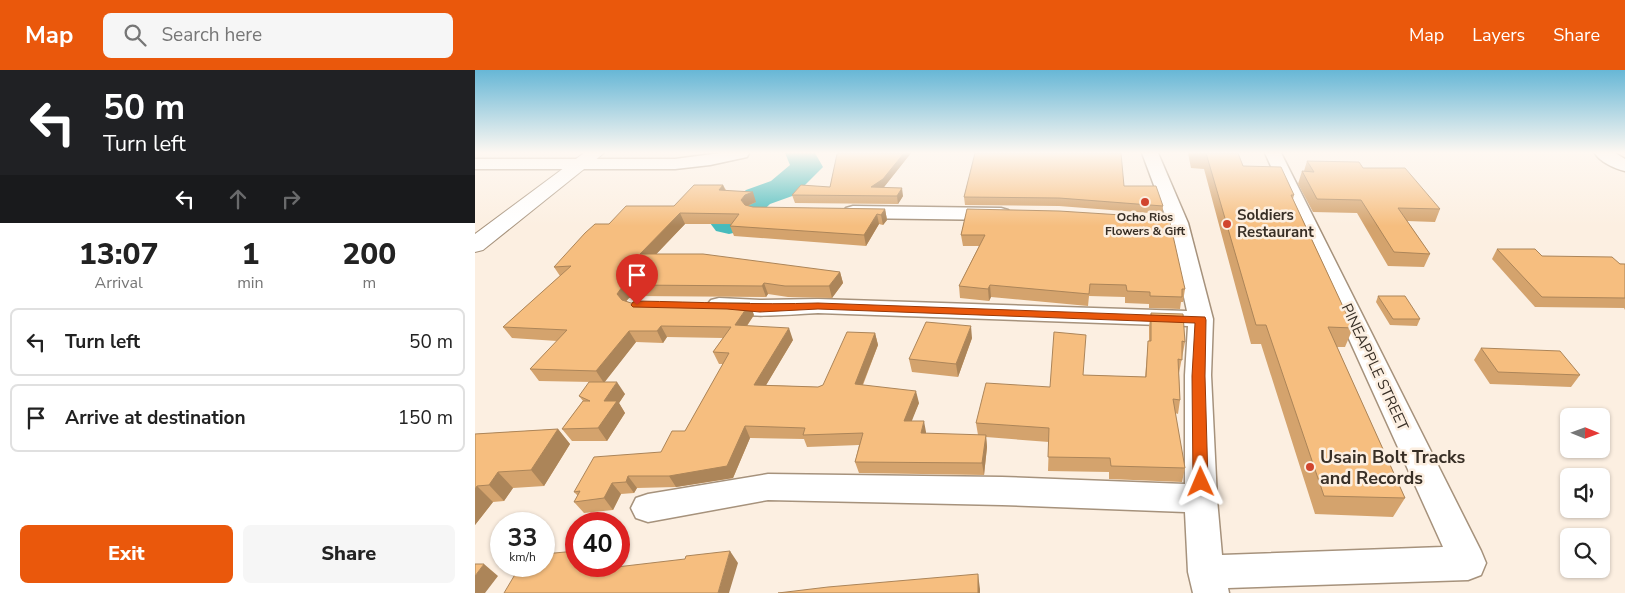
<!DOCTYPE html>
<style>
body{margin:0;font-family:"Nunito Sans",sans-serif;background:#f6f6f6;color:#222;height:100vh;display:flex;flex-direction:column;font-size:19px;white-space:nowrap}
*{box-sizing:border-box;margin:0}
p{font-size:16px;color:#767676}
.icon{flex:none;width:28px;height:28px;fill:none;stroke:currentColor;stroke-width:2;stroke-linecap:round;stroke-linejoin:round}
.map{position:relative;flex:1;overflow:hidden}
.sheet{display:flex;flex-direction:column;background:#fff;width:475px}
.sheet>*{flex:none}
.hud{background:#202124;color:#fff;overflow:hidden}
.needle{width:32px;rotate:91deg}
.fabs{position:absolute;left:1085px;top:338px;display:grid;gap:10px}
.fabs a{display:grid;place-items:center;width:50px;height:50px;border-radius:8px;background:#fff;box-shadow:0 1px 4px #0004;font-size:25px}
.speed{position:absolute;left:15px;top:442px;display:flex;gap:10px;font-size:25px;font-weight:700;text-align:center}
.speed>*{display:grid;place-content:center;width:65px;height:65px;border-radius:50%;background:#fff;box-shadow:0 1px 4px #0004;line-height:1}
.speed small{font-size:12px;font-weight:400}
.speed .limit{border:8px solid #d22;background:#fff;color:#111}
.pin{position:absolute;display:grid;place-items:center;width:42px;height:42px;color:#fff;margin:-51px -21px;border-radius:50% 50% 50% 0;rotate:-45deg;box-shadow:0 0 5px #0007}
.pin .icon{rotate:45deg}
.me{position:absolute;width:55px;margin:-28px;rotate:359deg;stroke-linejoin:round;filter:drop-shadow(0 0 4px #0008)}
.turn{display:flex;align-items:center;gap:18px;height:105px;padding:0 20px;font-size:22px}
.turn .icon{width:65px;height:65px;stroke-width:2.5}
.turn b{display:block;font-size:35px;line-height:42px}
.lanes{display:flex;align-items:center;height:48px;padding:0 20px;background:#0003;justify-content:center;gap:25px;direction:ltr}
.lanes .off{opacity:.35}
.eta{display:flex;justify-content:space-evenly;align-items:center;height:85px;text-align:center}
.eta b{font-size:30px;font-weight:800;line-height:35px}
.button{display:flex;gap:10px;margin-top:auto;padding:10px 20px}
.button a{flex:1;height:58px;border-radius:8px;background:#ea580c;color:#fff;font-size:20px;font-weight:800;line-height:58px;text-align:center}
.button a+a{background:#f6f6f6;color:#222}
ul{padding:0;list-style:none}
li{display:flex;align-items:center;gap:15px;height:68px;margin:0 10px 8px;padding:0 10px;border:2px solid #e0e0e0;border-radius:8px}
li div{flex:1}
li b{display:block;font-size:19px}
li em{font-style:normal}
header{display:flex;align-items:center;gap:30px;box-sizing:border-box;height:70px;padding:0 25px;background:#ea580c;color:#fff}
header strong{font-size:24px}
nav{display:flex;gap:28px;margin-inline-start:auto;font-size:18px}
.search{width:350px;height:45px;background:#f6f6f6;display:flex;align-items:center;gap:12px;box-sizing:border-box;padding:0 18px;border-radius:8px;color:#767676;font-size:19px}
main{display:flex;flex:1;min-height:0}
.map>svg:first-child{display:block}
.lines{fill:none;stroke-linecap:round;stroke-linejoin:round}
.river{fill:#47bbbc;fill-rule:evenodd}
.minor-casing{stroke:#a6927c;stroke-width:3}
.major-casing{stroke:#a6927c;stroke-width:2}
.minor{fill:#fff;fill-rule:evenodd}
.major{fill:#fff;fill-rule:evenodd}
.wall{fill:#d4a36d}
.shaded-wall{fill:#ac8559}
.building{fill:#f6be7f;stroke:#ac8559}
.route{fill:#ea580c;stroke:#983908}
.poi-dot{fill:#d1452e;stroke:#fcefe1;stroke-width:2}
.labels{text-anchor:middle;stroke-width:5;stroke-linejoin:round;paint-order:stroke}
.far-poi-label{font-size:12px;font-weight:bold;fill:#382f26;stroke:#fcefe1}
.poi-label{font-size:15px;font-weight:bold;fill:#382f26;stroke:#fcefe1;text-anchor:start}
.street-label{font-size:15px;fill:#382f26;stroke:#fcefe1}
.near-poi-label{font-size:18px;font-weight:bold;fill:#382f26;stroke:#fcefe1;text-anchor:start}
</style>
<header>
<strong>Map</strong>
<div class="search"><svg class="icon" aria-label="search" viewBox="0 0 24 24"><circle cx="10" cy="10" r="6"/><path d="M15 15l6 6"/></svg>Search here</div>
<nav><a>Map</a><a>Layers</a><a>Share</a></nav>
</header>
<main>
<section class="sheet">
<div class="hud">
<div class="turn"><svg class="icon" aria-label="left" viewBox="0 0 24 24"><path d="M17 20v-9H6M10 6l-5 5 5 5"/></svg><div><b>50 m</b>Turn left</div></div>
<div class="lanes"><svg class="icon" aria-label="left" viewBox="0 0 24 24"><path d="M17 20v-9H6M10 6l-5 5 5 5"/></svg><svg class="icon off" aria-label="ahead" viewBox="0 0 24 24"><path d="M12 20V5M6 11l6-6 6 6"/></svg><svg class="icon off" aria-label="right" viewBox="0 0 24 24"><path d="M7 20v-9h11M14 6l5 5-5 5"/></svg></div>
</div>
<div class="eta">
<div><b>13:07</b><p>Arrival</p></div>
<div><b>1</b><p>min</p></div>
<div><b>200</b><p>m</p></div>
</div>
<ul>
<li><svg class="icon" aria-label="left" viewBox="0 0 24 24"><path d="M17 20v-9H6M10 6l-5 5 5 5"/></svg><div><b>Turn left</b></div><em>50 m</em></li>
<li><svg class="icon" aria-label="arrive" viewBox="0 0 24 24"><path d="M6 21V4h12l-3 4 3 4H6"/></svg><div><b>Arrive at destination</b></div><em>150 m</em></li>
</ul>
<div class="button"><a>Exit</a><a>Share</a></div>
</section>
<div class="map">
<svg width="1150" height="523" viewBox="0 0 1150 523">
<rect width="100%" height="100%" fill="#fcefe1"/>
<g class="lines">
<!-- river -->
<path class="river" d="M310,83H340L348,97L320,125L295,134L267,161L254,164L241,161L235,153L241,145L271,120L296,111L315,95Z"/>
<defs>
<path id="minor" d="M245,83H274L272,87L235,95L200,99H0V89H200Z
M667,83H683L713,153L738,249L736,305L742,429L747,485L968,477L790,83H806L1006,481L1011,493L1006,505L993,510L753,518L754,523H718L713,502L710,442L527,435L293,430L173,452L161,448L156,438L161,428L173,424L293,404L527,407L710,414V305L713,256L343,243C308,245 270,249 236,240L232,235L236,230L244,228L285,230L343,229L712,241L693,153Z
M1120,83H1140L1150,89V101C1140,99 1124,91 1120,83Z
M378,136L526,138L533,140L536,144L533,148L526,150L378,148L371,146L368,142L371,138Z"/>
<path id="major" d="M109,83H129L8,180L0,182V164Z"/>
</defs>
<!-- minor casing -->
<use href="#minor" class="minor-casing"/>
<!-- major casing -->
<use href="#major" class="major-casing"/>
<!-- minor -->
<use href="#minor" class="minor"/>
<!-- major -->
<use href="#major" class="major"/>
</g>
<!-- wall -->
<path class="wall" d="M366,83H436L409,117L428,126L423,134L320,133L317,125L355,117Z
M713,83H763L768,96L819,125L818,129L878,258L870,277H862L930,428L918,447L840,444L786,274H776L729,99L716,98Z
M832,91L888,98L965,139L960,152L932,151L955,184L949,197L913,196L882,143L838,142L823,114L827,101H829Z
M248,115L251,120L281,132L273,136L278,137L410,139L412,150L408,155L404,154L391,176L259,166L255,156L256,154H210L181,184L365,202L368,213L357,228L313,227L293,224L291,227L162,226L154,228L151,231L156,233L279,245L272,256L318,270L291,315L343,317L348,315L400,263L403,275L388,315L444,333L436,351L451,362V364L503,365L501,353L575,317L609,305L670,307L672,285L674,271V256L676,243L710,272L704,303L705,330L703,344L700,343L710,398L707,412L634,409V402L573,401L574,372L511,367L512,377L509,405L384,403L380,392L384,375L332,377L329,369L275,368L258,408L201,417L162,418L159,423L146,424L138,440L109,443L99,432L103,426L99,422L186,382L210,361L248,294H244L238,282L248,268L192,267L188,273L161,272L129,312L150,324L144,333L150,343L132,371H97L87,359L108,331L104,326L118,312L64,311L55,299L82,271L37,268L28,257L85,206L79,197L134,154L199,136Z
M649,116L688,136L687,144L584,136L490,135L489,127Z
M492,139L710,219L708,232H706L705,239L674,238V234L650,233V227L614,226L613,236L516,227L514,231L485,228L484,216L504,176H488L486,165Z
M1022,179L1067,186L1150,194V240L1149,238L1060,237L1017,189Z
M903,226L945,249L942,256L915,255L901,232Z
M497,268L483,307L437,302L434,289Z
M1006,278L1105,305L1096,317L1015,314L999,290Z
M83,359L95,374L69,416L38,418L29,431L18,432L0,455V364Z"/>
<!-- shaded-wall -->
<path class="shaded-wall" d="M429,83H436L409,117L398,125L396,117Z
M248,115L252,125L244,120Z
M427,118L428,126L423,134L422,126Z
M278,122L281,132L274,135L270,140L266,130L270,125Z
M410,139L412,150L408,155L406,145Z
M205,143L210,154L171,195L165,184Z
M402,144L404,154L391,176L389,165Z
M365,202L368,213L357,228L354,216Z
M289,213L293,224L291,227L287,216Z
M156,215L162,226L154,228L148,235L142,224L147,217Z
M515,215L516,227L514,231L513,219Z
M275,233L279,245L264,267L260,255Z
M186,256L192,267L188,273L182,261Z
M496,256L497,268L483,307L481,294Z
M314,258L318,270L284,327L279,315Z
M154,261L161,272L129,313L121,301Z
M400,263L403,275L383,326L380,314Z
M142,312L150,324L144,333L150,343L132,371L123,358L129,331Z
M441,321L444,333L432,363L429,351Z
M449,351L451,362L449,375L446,363Z
M270,356L275,368L258,408L201,417L194,406Z
M83,359L95,374L69,416L56,400Z
M511,365L512,377L509,405L507,393Z
M23,402L38,418L29,431L14,415Z
M153,406L162,418L159,423L151,412Z
M137,413L146,424L138,440L129,428Z
M2,416L18,432L0,455V419Z
M255,481L263,493L254,523H243Z
M9,494L23,506L10,523H0V506Z
M105,496H122L120,500L104,498Z
M503,504L505,519V523H503Z"/>
<!-- building -->
<path class="building" d="M366,83H429L408,109L396,117L427,118L422,126L317,125L326,115L355,117L362,84Z
M500,83H646L649,116H681L688,136L584,128L489,127Z
M724,83H763L768,96L806,97L819,125H816L878,258L853,257L930,428L849,426L791,255H781L731,83Z
M832,91L884,92L888,98H930L965,139L923,138L955,184L919,182L886,130L842,129L827,101L839,102Z
M219,115H248L244,120L278,122L270,125L266,130L270,135L278,137L410,139L406,145L402,144L389,165L255,156L264,144L205,143L165,184H228L365,202L354,216H310L289,213L287,216L156,215L147,217L142,224L147,230L156,233H275L260,255L314,258L279,315L343,317L348,315L372,262L400,263L380,314L441,321L429,351H449L446,363L511,365L507,393L380,392L388,363L328,365L330,358L270,356L252,396L194,406H153L151,412L137,413L129,428L99,432L105,421L99,422L119,387L186,382L197,361H210L254,283L238,282L256,257L186,256L182,261H154L121,301L55,299L92,260L28,257L96,196L79,197L110,163L120,154H134L151,136H199Z
M492,139L584,141L694,148L710,219H707V227L675,226V222L652,221L651,215L615,214L614,224L515,215L513,219L484,216L510,165H486Z
M1022,179H1060L1067,186L1137,187L1145,194H1150V228L1067,227Z
M903,226H930L945,249H918Z
M676,243L708,244L710,272L707,271V290L703,289L705,330L698,329L710,398L636,396L635,388L573,387L574,358L501,353L511,313L575,317L579,262L611,265L608,305L671,307L673,271H676Z
M451,252L496,256L481,294L434,289Z
M1006,278L1085,281L1105,305L1023,302Z
M114,312H142L129,331H142L123,358L87,359L108,331H115L104,326Z
M83,359L56,400L23,402L14,415L2,416L0,419V364Z
M101,481V496H105L104,498H118L116,500L210,489L211,486L255,481L243,523H29L45,496H69V484Z
M0,494H9L0,506Z
M503,504V523H303L353,517Z"/>
<!-- sky -->
<linearGradient id="sky" x2="0" y2="1"><stop stop-color="#67b7d6"/><stop offset="0.53" stop-color="#fef8f2"/><stop offset="1" stop-color="#fef8f2" stop-opacity="0"/></linearGradient>
<rect width="1150" height="156" fill="url(#sky)"/>
<!-- route -->
<path class="route" d="M162,231C222,232 283,235 343,233L730,247L731,250L730,306L733,412L731,417L726,419L720,417L718,412L717,306L720,253L343,239L285,242L252,239L158,237L156,235L158,232Z"/>
<!-- markers -->
<g class="poi-dot">
<circle cx="670" cy="132" r="5"/>
<circle cx="752" cy="154" r="5"/>
<circle cx="835" cy="397" r="5"/>
</g>
<g class="labels">
<!-- far-poi labels -->
<g class="far-poi-label">
<text x="670" y="151">Ocho Rios<tspan x="670" dy="14">Flowers &amp; Gift</tspan></text>
</g>
<!-- poi labels -->
<g class="poi-label">
<text x="762" y="150">Soldiers<tspan x="762" dy="17">Restaurant</tspan></text>
</g>
<!-- street labels -->
<g class="street-label">
<text transform="translate(900 297) rotate(65)" y="5">PINEAPPLE STREET</text>
</g>
<!-- near-poi labels -->
<g class="near-poi-label">
<text x="845" y="393">Usain Bolt Tracks<tspan x="845" dy="21">and Records</tspan></text>
</g>
</g>
</svg>
<div class="fabs">
<a><svg class="needle" viewBox="-14 -14 28 28"><path d="M0-13l5 13h-10z" fill="#e53935"/><path d="M0 13l5-13h-10z" fill="#767676"/></svg></a>
<a><svg class="icon" aria-label="sound" viewBox="0 0 24 24"><path d="M4 9h4l5-4v14l-5-4H4zM17 9q2 3 0 6"/></svg></a>
<a><svg class="icon" aria-label="search" viewBox="0 0 24 24"><circle cx="10" cy="10" r="6"/><path d="M15 15l6 6"/></svg></a>
</div>
<div class="speed"><div>33<small>km/h</small></div><div class="limit">40</div></div>
<div class="pin" style="left:162px;top:235px;background:#d93025"><svg class="icon" aria-label="arrive" viewBox="0 0 24 24"><path d="M6 21V4h12l-3 4 3 4H6"/></svg></div>
<svg class="me" style="left:726px;top:412px" viewBox="-20 -20 40 40"><path d="M0-17L14 15 0 8-14 15z" fill="#ea580c" stroke="#fff" stroke-width="4"/></svg>
</div>
</main>
